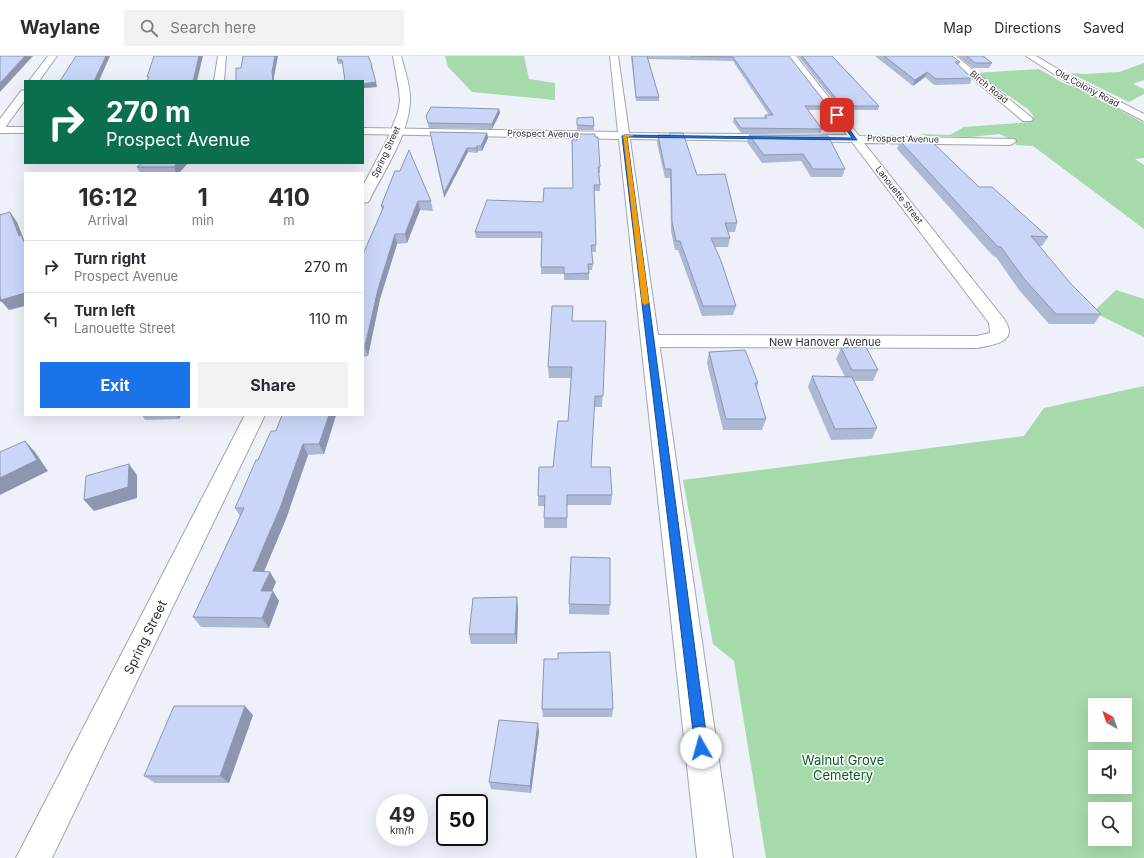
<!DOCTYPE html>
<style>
body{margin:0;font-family:Inter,sans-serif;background:#f2f2f3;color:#2b2b33;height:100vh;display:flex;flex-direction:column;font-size:15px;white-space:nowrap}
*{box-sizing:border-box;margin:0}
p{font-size:13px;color:#7c7c81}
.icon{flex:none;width:22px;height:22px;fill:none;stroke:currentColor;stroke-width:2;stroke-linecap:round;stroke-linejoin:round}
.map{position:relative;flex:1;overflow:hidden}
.sheet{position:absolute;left:24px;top:116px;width:340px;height:244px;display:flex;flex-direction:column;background:#fff;border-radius:0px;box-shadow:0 4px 16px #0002}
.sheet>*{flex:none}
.guide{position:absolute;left:24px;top:24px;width:340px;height:84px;border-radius:0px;box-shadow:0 4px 16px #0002;background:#0b6e4f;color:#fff;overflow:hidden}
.needle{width:26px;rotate:320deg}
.buttons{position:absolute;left:1088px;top:642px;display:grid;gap:8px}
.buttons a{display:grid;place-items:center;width:44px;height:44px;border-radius:0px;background:#fff;box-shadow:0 4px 16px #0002;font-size:20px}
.speed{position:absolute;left:376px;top:738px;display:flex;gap:8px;font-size:20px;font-weight:700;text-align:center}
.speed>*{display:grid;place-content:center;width:52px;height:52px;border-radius:50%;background:#fff;box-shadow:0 4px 16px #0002;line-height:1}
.speed small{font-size:10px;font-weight:400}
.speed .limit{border:2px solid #111;border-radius:6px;background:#fff;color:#111}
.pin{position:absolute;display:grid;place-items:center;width:34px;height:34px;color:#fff;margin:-17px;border-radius:8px;box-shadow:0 2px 6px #0006}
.me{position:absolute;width:44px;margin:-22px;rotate:353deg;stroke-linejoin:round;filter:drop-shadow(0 0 3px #0008)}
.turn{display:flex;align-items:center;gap:14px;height:84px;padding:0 16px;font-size:18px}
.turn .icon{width:52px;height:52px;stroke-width:2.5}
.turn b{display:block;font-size:28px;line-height:34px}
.eta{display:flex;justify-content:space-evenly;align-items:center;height:68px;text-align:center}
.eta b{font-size:24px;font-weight:700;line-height:28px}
.button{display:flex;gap:8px;margin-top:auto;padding:8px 16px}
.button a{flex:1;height:46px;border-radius:0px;background:#1a73e8;color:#fff;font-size:16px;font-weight:700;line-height:46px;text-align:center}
.button a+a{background:#f2f2f3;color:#2b2b33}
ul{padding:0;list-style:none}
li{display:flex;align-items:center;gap:12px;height:52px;padding:0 16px;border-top:1px solid #e1e1e2}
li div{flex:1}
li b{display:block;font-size:15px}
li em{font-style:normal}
header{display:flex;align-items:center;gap:24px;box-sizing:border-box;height:56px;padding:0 20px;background:#fff;border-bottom:1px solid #e1e1e2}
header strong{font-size:19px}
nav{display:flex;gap:22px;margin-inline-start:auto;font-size:14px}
.search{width:280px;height:36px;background:#f2f2f3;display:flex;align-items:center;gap:10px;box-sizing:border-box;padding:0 14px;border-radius:0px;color:#7c7c81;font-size:15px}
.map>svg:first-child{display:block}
.green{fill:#a6daaa;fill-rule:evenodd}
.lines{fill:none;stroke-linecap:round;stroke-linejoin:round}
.street-casing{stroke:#a2a5ad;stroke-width:2}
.secondary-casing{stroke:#a2a5ad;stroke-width:2}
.street{fill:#fff;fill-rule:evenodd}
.secondary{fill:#fff;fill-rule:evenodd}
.wall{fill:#adb8d5}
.shaded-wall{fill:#8d96ae}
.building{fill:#c9d6f8;stroke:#8d96ae}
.route{fill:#1a73e8;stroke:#114b97}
.slow{fill:#f59e0b}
.labels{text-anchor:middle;stroke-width:3;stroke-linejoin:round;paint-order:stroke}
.far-street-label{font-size:9px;fill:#323337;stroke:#fefefe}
.street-label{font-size:11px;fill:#323337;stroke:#fefefe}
.near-street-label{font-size:13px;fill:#323337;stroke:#fefefe}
.near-park-label{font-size:13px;fill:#035d1e;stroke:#fefefe}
</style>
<header>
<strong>Waylane</strong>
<div class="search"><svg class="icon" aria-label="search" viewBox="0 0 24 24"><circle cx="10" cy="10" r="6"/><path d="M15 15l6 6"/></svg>Search here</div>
<nav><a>Map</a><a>Directions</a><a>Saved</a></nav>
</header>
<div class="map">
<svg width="1144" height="802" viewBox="0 0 1144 802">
<rect width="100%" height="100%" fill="#eef1fa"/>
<!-- green -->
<path class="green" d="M445,0H524L529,23L555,27V44L472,36L448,11Z
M1144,7V24L1133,28L1144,33V38L1129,46L1070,17L1085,18L1119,16Z
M1039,13L1063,27L1079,33L1144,67V102L1135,103L1144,109V173L1033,90L1016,89V85L999,78L971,81L927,80L921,78L950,79L964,71L1031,66L1034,61L1029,54L976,17Z
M1116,234L1144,243V281L1093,256Z
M1144,330V802H766L734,605L713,588L683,424L1024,380L1044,352ZM1095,649H1125V679H1095ZM1095,701H1125V731H1095ZM1095,753H1125V783H1095Z"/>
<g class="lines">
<defs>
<path id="street" d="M48,0H57L39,25H29Z
M218,0H226L224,25H214Z
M393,0H401C405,15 411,31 410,46C408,80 385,113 370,143L368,146L363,147V130L388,82L398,56L400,45L399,34Z
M787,0H796L859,80L1014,83L1016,85L1014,87L1010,89L864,87L1004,263C1020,286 993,289 977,292L650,291L644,289L641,285L644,281L650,279L977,280L990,277L989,267L852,86L624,83L620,82L618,80L620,78L624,77L847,79Z
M946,0H956L1031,61L1033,63L1031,65H1023Z
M25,34V44L4,73L0,74V63L21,35Z
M245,359H265L52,802H16Z"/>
<path id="secondary" d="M610,0H618L733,802H697L619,83L363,78V72L618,76Z
M1026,0H1036L1066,18L1144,58V65L1060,22Z
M0,71H25V77H0Z"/>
</defs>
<!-- street casing -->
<use href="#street" class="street-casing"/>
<!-- secondary casing -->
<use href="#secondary" class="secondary-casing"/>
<!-- street -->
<use href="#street" class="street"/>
<!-- secondary -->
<use href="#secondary" class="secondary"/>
</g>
<!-- wall -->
<path class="wall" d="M338,0L372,9L373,13H372L377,31L363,32V25L343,8H338L337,4Z
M631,0H789L828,50L826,54H808L822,73L821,77H741L733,66L734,62H764L765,59H769L733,5L648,3L659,41V45H636Z
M798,0H832L879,50L878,54H841Z
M875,0H952L960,6L958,9L972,22L970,28L934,29L925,21L913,30Z
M958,0H983L992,7L989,12H973Z
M499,53L500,57L492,73L429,72L426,60Z
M577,62L594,70V74H577Z
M487,77L488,82L482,95H478L477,97L468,96L444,142L431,81Z
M658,79L697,119L737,167L735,176H728L730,182L728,191H715L736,250L733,259L702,260L678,194H675L671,175L670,122H665L657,87Z
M749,79L828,80L845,113L842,121H811L801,105L762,107L747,86Z
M572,84L600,111V117H599L600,129V135H594L596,196H591L593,208L592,214H589V224H564V218H541L542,182H476L475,176L543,146L573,132Z
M900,85L979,131L1048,181L1042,190H1039L1071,228L1101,258L1094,268H1049L1019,234L996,201L993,200L897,93Z
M188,107L179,117H140L137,111Z
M395,115L431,145L433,155L420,154L407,187L397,188L380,243L368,300L363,301V196H364L382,154L381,150Z
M572,265H606L602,351H594L591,411L612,439L611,449H567V472H544V450H538V440L553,411L568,365L571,322H549L548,311Z
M841,292L878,314L873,325H854L877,372L872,383L831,384L808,331L812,320L845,321L836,303Z
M709,296L758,327L757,333L766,363L762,374H723L707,307Z
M142,359H181L179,363L145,364Z
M282,359H336L324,398L308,399L286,463L264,515L276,526L272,535L279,545L269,572L201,571L193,561L240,460L235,452L258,404L276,375Z
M569,548L610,549L609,559L569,558Z
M518,551L517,588H471L469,578Z
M542,653H613L612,661H543Z
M253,659L229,727H155L144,720Z
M539,676L531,737L491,733L489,726Z"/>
<!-- shaded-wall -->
<path class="shaded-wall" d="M25,0H33L0,36V27Z
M106,0H110L99,25H94Z
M199,0H203L197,25H193Z
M275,0H278L274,21V25H273L272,16Z
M927,16L925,21L913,30L915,24Z
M376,26L377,31L363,32V28Z
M499,53L500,57L492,73V68Z
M487,77L488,82L482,95L481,90Z
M477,90L478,95L477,97L476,92Z
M467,92L468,96L444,142V137Z
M177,107H188L179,117H176L174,111Z
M418,145L420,154L407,187L405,178Z
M10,156L17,166L25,186V188L19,180Z
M395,178L397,188L380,243L368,300L365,290L378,233Z
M0,235L25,237V250L9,254L2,246H1L0,245Z
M176,359H181L179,363Z
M329,359H336L324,398L319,388Z
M25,385L35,396L48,415L0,439V422Z
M303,388L308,399L286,463L260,525L253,515Z
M129,408L137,419V442L94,455L84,444Z
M270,516L276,526L268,545L261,535Z
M273,535L279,545L269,572L262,562Z
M517,541L518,551L517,588L515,578Z
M245,650L253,659L229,727L220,720Z
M538,667L539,676L531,737L530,730Z"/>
<!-- building -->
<path class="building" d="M0,0H25L0,27Z
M76,0H106L94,25H60Z
M154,0H199L193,25H147L149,21H147Z
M243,0H275L272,16L273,25H236V12H241Z
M338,0H368L372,9H371L376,26L363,28V25H345L342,4H337Z
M632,0H647L659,41H636Z
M691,0H789L828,50H805L822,73L741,72L734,62H767L765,59H773L733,1Z
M802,0H832L879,50H842Z
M884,0H952L960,6H955L972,22L936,23L927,16L915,24Z
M967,0H983L992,7H975Z
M431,51L499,53L492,68L428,67L426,60Z
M593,61L594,70L577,69V62Z
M430,76L487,77L481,90H477L476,92H467L444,137Z
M670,77H683L697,119L725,118L737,167H725L730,182H711L721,205L736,250H703L680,185H676L672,166L671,113H665L658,79H670Z
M577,78H595V81H598L600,111H598L600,129H594L596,189H591L593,208H588L589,217L564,218V211H541L542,176H475L487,144L543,146L544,132H573L572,84H577Z
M749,79L828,80L845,113H813L803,98L764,99Z
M900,85H931L979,131H992L1048,181L1031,180L1071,228L1101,258H1056L1025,224L1001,191H998Z
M409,94L431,145H418L405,178H395L378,233L365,290H363V196H364L384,150H381L395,115H400Z
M142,107H177L174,111H137Z
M10,156L19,180L21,179L25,188V237L1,244L0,239V159Z
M552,250H573L572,265H606L603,340H595L591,411H610L612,439H567V462H544L545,440H538L539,411H553L558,365H568L572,311H548Z
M866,291L878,314H852L841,292Z
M745,294L758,327H755L766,363H726L709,296Z
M812,320L852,321L877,372L835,373Z
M282,359H329L319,388H303L280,452L253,515L270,516L261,535H273L262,562L193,561L244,452H235L256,404H258L271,375H276Z
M25,385L37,404L0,422V396Z
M129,408L128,431L84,444L86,420Z
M571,501L610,502V549L569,548Z
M517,541L515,578H469L473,542Z
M610,596L613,653H542L544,603H558V597Z
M174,650H245L220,720H144Z
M499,664L538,667L530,730L489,726Z"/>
<!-- route -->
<path class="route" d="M836,58H839L857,84L627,81L708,692L706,697L701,699L697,697L695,692L622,80L624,79L852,82Z"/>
<!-- slow -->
<path class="slow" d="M623,79H632L634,80L627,81L649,247L645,249L642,247Z"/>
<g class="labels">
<!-- far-street labels -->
<g class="far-street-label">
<text transform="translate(989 31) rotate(39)" y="3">Birch Road</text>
<text transform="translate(1087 32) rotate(28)" y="3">Old Colony Road</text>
<text transform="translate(543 78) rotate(1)" y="3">Prospect Avenue</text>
<text transform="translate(903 83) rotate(1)" y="3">Prospect Avenue</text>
<text transform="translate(386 96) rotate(-65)" y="3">Spring Street</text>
<text transform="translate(899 139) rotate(52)" y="3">Lanouette Street</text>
</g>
<!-- street labels -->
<g class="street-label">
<text x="825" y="290">New Hanover Avenue</text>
</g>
<!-- near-street labels -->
<g class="near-street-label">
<text transform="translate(145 581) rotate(-64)" y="5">Spring Street</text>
</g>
<!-- near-park labels -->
<g class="near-park-label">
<text x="843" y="709">Walnut Grove<tspan x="843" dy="15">Cemetery</tspan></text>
</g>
</g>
</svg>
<div class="buttons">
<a><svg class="needle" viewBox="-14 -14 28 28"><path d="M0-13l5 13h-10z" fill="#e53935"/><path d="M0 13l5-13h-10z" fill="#7c7c81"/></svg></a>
<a><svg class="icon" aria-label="sound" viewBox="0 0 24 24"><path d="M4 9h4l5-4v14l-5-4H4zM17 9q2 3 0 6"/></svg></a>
<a><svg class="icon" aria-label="search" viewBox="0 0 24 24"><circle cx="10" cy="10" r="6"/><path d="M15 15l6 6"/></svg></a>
</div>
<div class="speed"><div>49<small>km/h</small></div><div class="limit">50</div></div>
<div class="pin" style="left:837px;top:59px;background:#d93025"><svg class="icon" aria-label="arrive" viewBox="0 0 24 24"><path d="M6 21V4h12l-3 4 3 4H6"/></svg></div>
<svg class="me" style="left:701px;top:692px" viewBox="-20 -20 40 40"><circle r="19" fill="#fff"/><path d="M0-13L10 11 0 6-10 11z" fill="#1a73e8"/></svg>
<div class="guide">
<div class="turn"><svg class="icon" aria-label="right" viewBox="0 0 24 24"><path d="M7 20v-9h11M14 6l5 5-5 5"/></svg><div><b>270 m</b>Prospect Avenue</div></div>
</div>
<section class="sheet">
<div class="eta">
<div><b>16:12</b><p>Arrival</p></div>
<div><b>1</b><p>min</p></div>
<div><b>410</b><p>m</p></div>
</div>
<ul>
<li><svg class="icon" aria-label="right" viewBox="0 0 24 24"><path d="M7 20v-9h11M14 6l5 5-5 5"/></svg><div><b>Turn right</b><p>Prospect Avenue</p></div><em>270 m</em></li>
<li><svg class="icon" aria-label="left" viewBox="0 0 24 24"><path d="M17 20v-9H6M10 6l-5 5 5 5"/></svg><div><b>Turn left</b><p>Lanouette Street</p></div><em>110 m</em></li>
</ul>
<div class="button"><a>Exit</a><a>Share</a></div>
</section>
</div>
